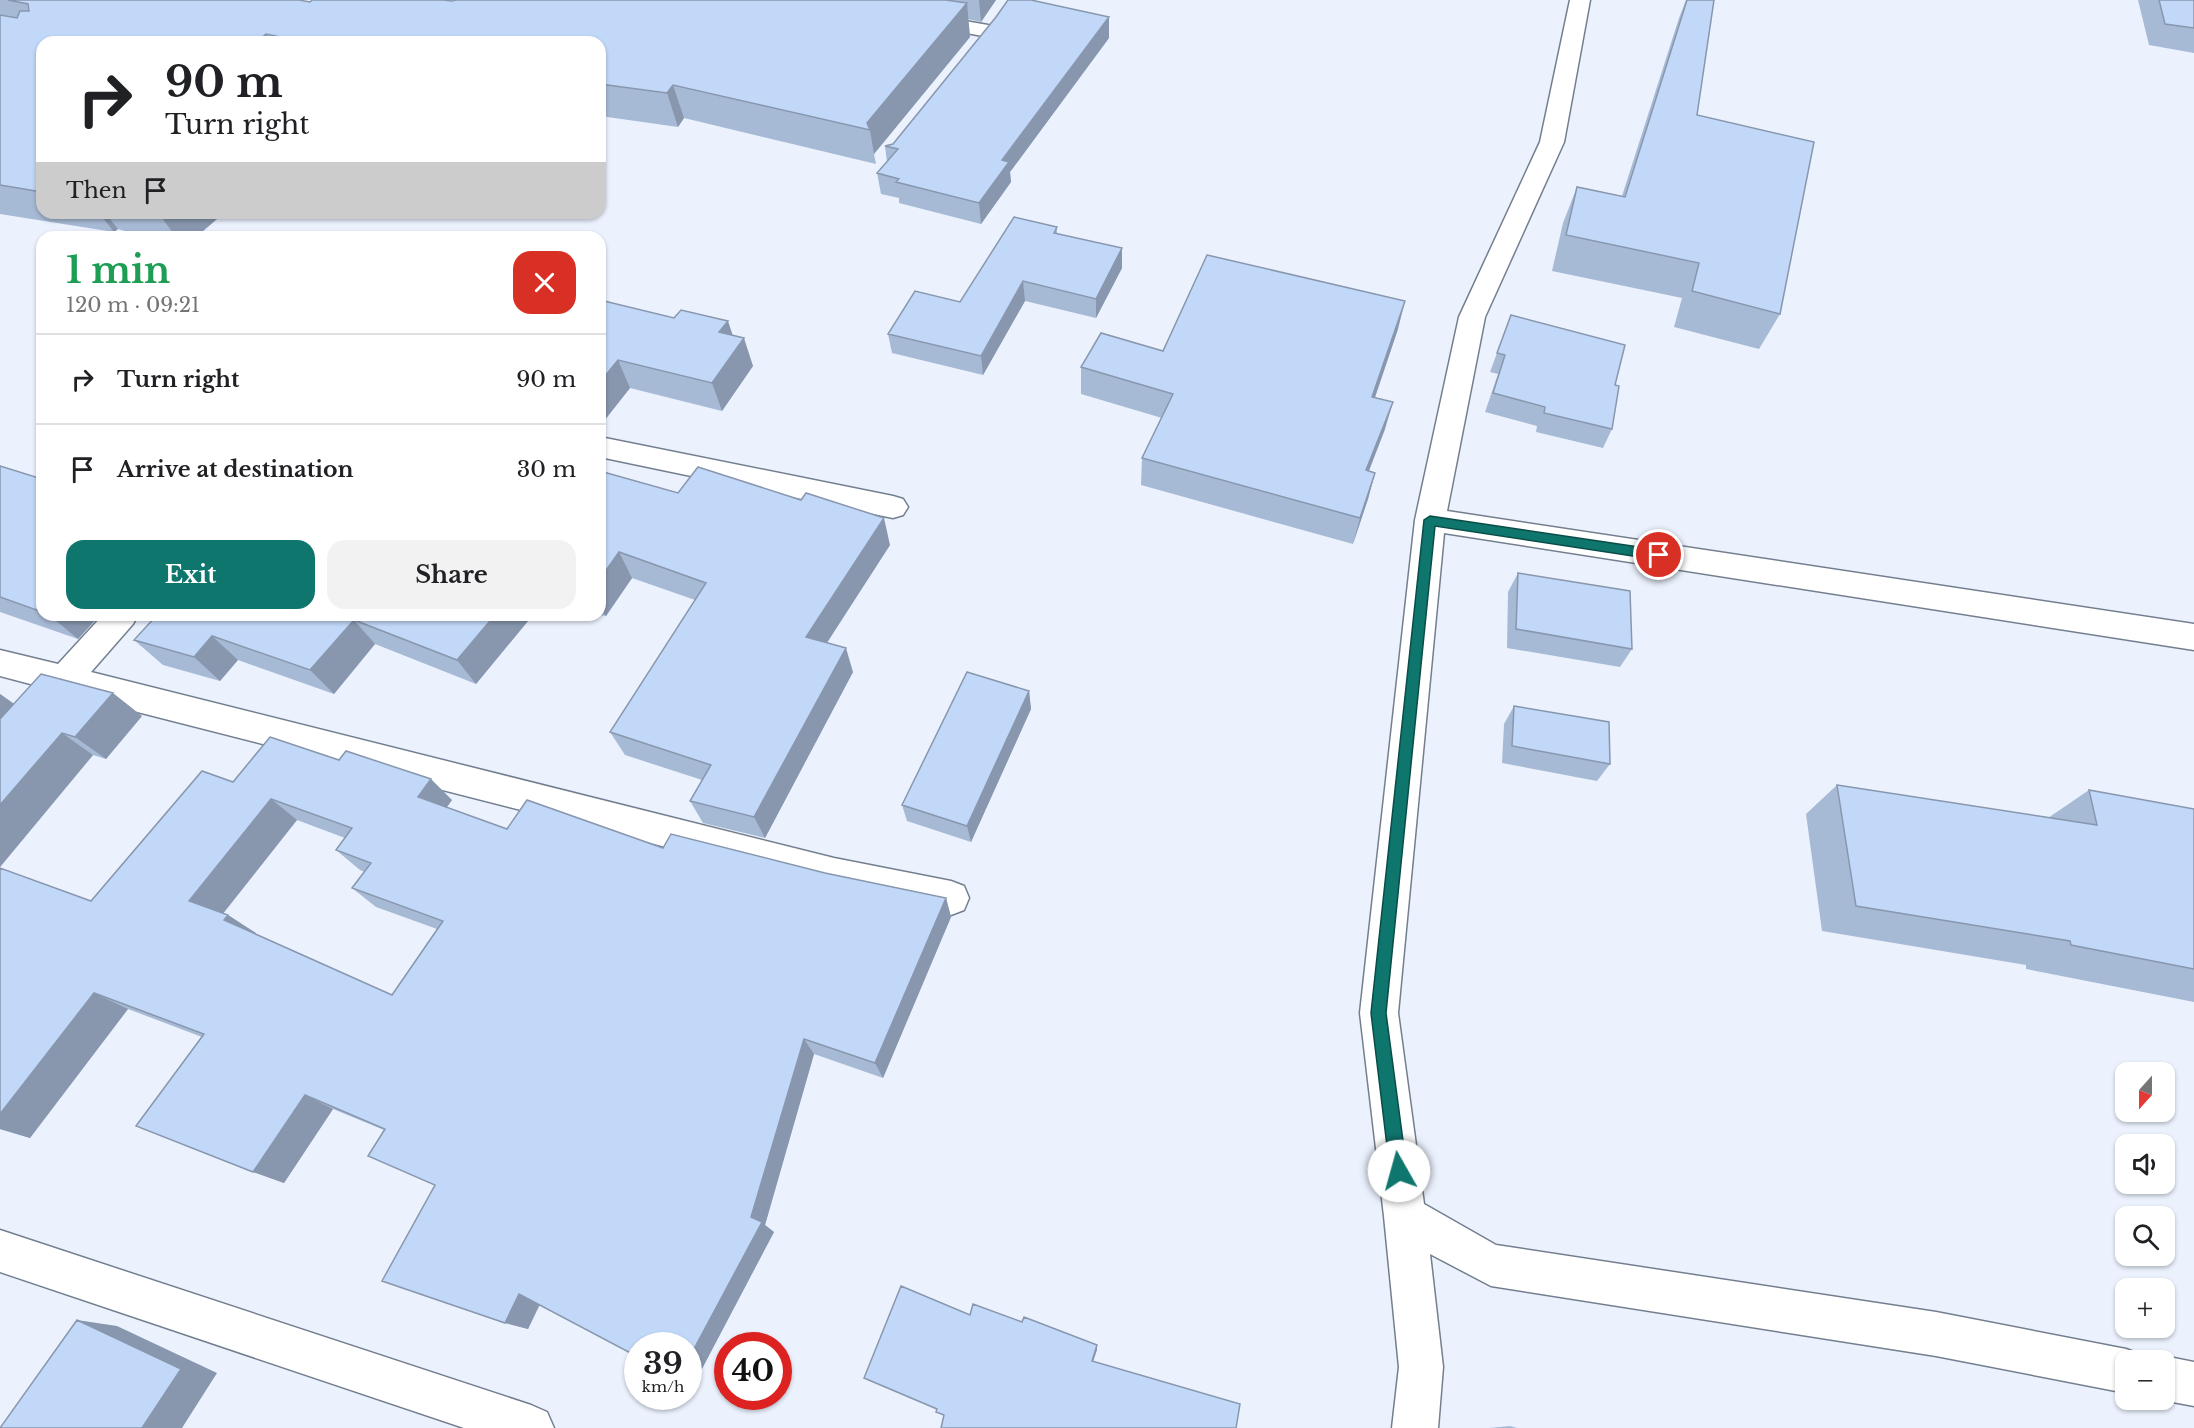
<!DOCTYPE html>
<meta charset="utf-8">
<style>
body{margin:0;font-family:"Libre Baskerville",serif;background:#f2f2f2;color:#202124;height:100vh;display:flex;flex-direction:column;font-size:22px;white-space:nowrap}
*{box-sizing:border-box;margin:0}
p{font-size:20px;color:#757577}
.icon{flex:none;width:33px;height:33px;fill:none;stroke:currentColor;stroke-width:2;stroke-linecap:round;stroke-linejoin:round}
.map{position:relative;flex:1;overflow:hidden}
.sheet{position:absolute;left:36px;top:231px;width:570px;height:390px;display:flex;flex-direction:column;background:#fff;border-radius:18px;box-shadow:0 2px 4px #0004}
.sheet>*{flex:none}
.top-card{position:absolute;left:36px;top:36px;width:570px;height:183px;border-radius:18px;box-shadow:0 2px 4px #0004;background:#fff;color:#202124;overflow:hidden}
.needle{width:39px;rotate:201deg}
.tools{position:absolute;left:2115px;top:1062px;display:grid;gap:12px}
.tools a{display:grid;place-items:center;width:60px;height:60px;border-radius:12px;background:#fff;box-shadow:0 2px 4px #0004;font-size:30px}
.speed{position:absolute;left:624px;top:1332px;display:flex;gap:12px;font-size:30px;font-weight:700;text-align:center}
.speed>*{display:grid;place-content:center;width:78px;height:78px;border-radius:50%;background:#fff;box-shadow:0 2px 4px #0004;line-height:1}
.speed small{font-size:15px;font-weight:400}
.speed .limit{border:9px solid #d22;background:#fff;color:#111}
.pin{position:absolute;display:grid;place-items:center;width:51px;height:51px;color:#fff;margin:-26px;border:3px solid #fff;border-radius:50%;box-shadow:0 2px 6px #0007}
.me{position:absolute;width:66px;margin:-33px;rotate:353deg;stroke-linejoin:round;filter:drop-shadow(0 0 4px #0008)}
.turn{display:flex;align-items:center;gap:21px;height:126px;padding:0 30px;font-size:27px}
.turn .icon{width:78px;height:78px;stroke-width:2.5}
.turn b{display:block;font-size:42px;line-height:51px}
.then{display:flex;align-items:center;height:57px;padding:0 30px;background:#0003;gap:12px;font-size:22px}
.round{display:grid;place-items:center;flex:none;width:63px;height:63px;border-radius:18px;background:#f2f2f2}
.overview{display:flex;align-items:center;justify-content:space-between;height:102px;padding:0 30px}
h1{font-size:36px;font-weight:700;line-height:45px;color:#1e9e55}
.cta{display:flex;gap:12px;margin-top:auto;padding:12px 30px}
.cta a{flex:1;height:69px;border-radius:18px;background:#0f766e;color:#fff;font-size:24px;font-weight:700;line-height:69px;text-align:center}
.cta a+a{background:#f2f2f2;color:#202124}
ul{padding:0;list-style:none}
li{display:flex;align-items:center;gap:18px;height:90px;padding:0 30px;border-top:2px solid #e0e0e0}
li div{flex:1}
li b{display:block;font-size:22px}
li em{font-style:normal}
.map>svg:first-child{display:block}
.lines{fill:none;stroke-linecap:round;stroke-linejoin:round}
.minor-casing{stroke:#737f8f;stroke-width:3}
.minor{fill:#fff;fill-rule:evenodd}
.wall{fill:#a7bad5;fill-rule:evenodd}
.shaded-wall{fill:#8897ae}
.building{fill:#c2d8f8;stroke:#8897ae;stroke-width:1.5;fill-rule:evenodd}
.route{fill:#0f766e;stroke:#0a4d48;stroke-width:1.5}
</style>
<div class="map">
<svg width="2194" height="1428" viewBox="0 0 2194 1428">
<rect width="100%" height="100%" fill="#ebf2fe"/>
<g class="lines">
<defs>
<path id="minor" d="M1570,0H1590L1564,142L1485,317L1447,511L2194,624V650L1444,533L1398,1013L1424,1204L1496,1245L1936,1312L2126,1349L2142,1355L2144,1360H2126V1393L1936,1356L1491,1286L1430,1254L1443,1367L1438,1428H1392L1399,1367L1384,1216L1360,1013L1415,520L1459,317L1540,142Z
M925,14L988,25L996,26L999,31L996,36L988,37L918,24L914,20L918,16Z
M600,437L893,496L903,499L908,507L903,515L893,518L600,457Z
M103,615H138L133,624L91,672L834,858L951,881L964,886L969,898L964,910L951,915L834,890L71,695L12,762L0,767V729L38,686L0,676V650L58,664Z
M0,1230L531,1405L547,1412L554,1428H464L0,1272Z
M2164,1356L2194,1362V1406L2162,1400H2164V1360H2153Z"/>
</defs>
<!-- minor casing -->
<use href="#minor" class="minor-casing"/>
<!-- minor -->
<use href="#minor" class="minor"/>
</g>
<!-- wall -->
<path class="wall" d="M0,0H299L310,2L452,1L456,0H996L981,22L968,19L970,37L874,154L876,164L684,118L678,127L600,116V42H42V213H224L196,237H146L118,229L114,232L0,214Z
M1686,0H1714L1697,115L1780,314L1759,349L1674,327L1682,298L1552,271L1563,223L1577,187L1622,196L1679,18Z
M2138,0H2194V53L2149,45Z
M1109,38L1010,172L1011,182L981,224L899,203V198L881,194L877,173L887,162L885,146L893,144Z
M1057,227V233L1122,268L1096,318L1025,301L983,375L892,353L888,334L960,302Z
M600,300L733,335L753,366L722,411L630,388L600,426Z
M1511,315L1615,385L1612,429L1603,448L1536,432L1537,426L1485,412L1498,374L1490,372Z
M1398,329L1375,397L1385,429L1369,471L1375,473L1368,499L1353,544L1141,485L1142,458L1162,418L1081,394V367L1163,351Z
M0,466L42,479V615H100L78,639L0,612Z
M600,471L678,493L890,545L827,643L853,672L765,838L703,823L690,801L702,780L625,755L610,732L695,600L632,578L606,616L600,615Z
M1518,573L1632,649L1620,667L1507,648L1508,592Z
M157,615H533L476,684L375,644L334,694L238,660L220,681L163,665L134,640Z
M1029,691L1031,709L971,842L907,821L902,805Z
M0,694L14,704L142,716L106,759L93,755L0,867Z
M1514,706L1610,764L1597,781L1502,763L1504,724Z
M233,782L452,800L446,808L507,829L663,848L825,873L946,898L951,917L883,1078L814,1054L765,1225L774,1232L695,1382L540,1305L528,1329L505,1323L435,1185L384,1130L333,1109L284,1183L253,1172L202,1037L128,1009L30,1138L0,1129V868L91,901ZM297,820L345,838L336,850L360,870L365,872L352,888L376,907L437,929L392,995L256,934L228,915L223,913Z
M1837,785L2048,818L2089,790L2194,809V1002L2026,969V965L1822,931L1806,814Z
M1510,1426L1517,1428H1489Z"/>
<!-- shaded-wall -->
<path class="shaded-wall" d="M979,0H996L981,22Z
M967,3L970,37L874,154L870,130L867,123Z
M1109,17V38L1010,172L1011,182L981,224L979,203L1002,160Z
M266,34L270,42H257Z
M673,85L684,118L678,127L667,93Z
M99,213H105L118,229L114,232Z
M160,213H224L196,237H176L159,214Z
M1122,248V268L1096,318V299Z
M1023,281L1025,301L983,375L981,356Z
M1405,301L1398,329L1366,424L1372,397Z
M728,321L737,348L744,338L753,366L722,411L712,383L719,332Z
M618,360L630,388L600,426V382Z
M1393,402L1385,429L1359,496L1366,470Z
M1375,473L1368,499L1353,544L1360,518Z
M884,518L890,545L815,661L806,637Z
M619,552L632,578L606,616L600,606V579Z
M49,615H100L78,639Z
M495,615H533L476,684L457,660Z
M354,620L375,644L334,694L310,670Z
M212,636L238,660L220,681L194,657Z
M846,648L853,672L765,838L754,817Z
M1029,691L1031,709L971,842L967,826Z
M113,693L142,716L106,759L75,737Z
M0,694L17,706L0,726Z
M62,733L93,755L0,867V805Z
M431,779L452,800L439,818L418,797Z
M271,799L297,820L218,920L189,901Z
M946,898L951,917L883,1078L875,1063Z
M228,915L256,933L253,938L224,920Z
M94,993L128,1009L30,1138L0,1129V1114Z
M804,1039L814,1054L765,1225L774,1232L695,1382L688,1380V1360L751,1217Z
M305,1095L333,1109L284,1183L253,1172Z
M519,1294L541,1301L528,1329L505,1323Z
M77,1320L117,1326L217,1373L182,1428H142Z
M1097,1345V1350L1092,1365V1361Z"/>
<!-- building -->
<path class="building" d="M8,0H299L310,2L312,0H443L452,1L456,0H946L967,3L867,123L870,130L673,85L667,93L600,84V42H305L266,34L257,42H42V192L0,185V15L17,18L20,11H29L28,4Z
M1008,0H1031L1109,17L1002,160L1009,162L979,203L896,182L899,179L877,173L898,149L885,146L893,144L996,17Z
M1687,0H1714L1697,115L1814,142L1780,314L1692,291L1699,263L1566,235L1577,187L1625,197Z
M2159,0H2194V28L2165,24Z
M1014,217L1057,227L1054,233L1122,248L1096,299L1023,281L981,356L888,334L915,291L960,302Z
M1207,255L1405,301L1372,397L1393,402L1366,470L1375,473L1360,518L1142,458L1173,394L1081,367L1101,333L1163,351Z
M600,300L674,318L681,310L728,321L719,332L744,338L712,383L618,360L600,382Z
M1511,315L1625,345L1615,385L1619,386L1612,429L1544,413L1545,407L1493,393L1505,355L1497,353Z
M0,466L42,479V612L0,597Z
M698,467L801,500L806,493L884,518L806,637L846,648L754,817L690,801L711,765L610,732L706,583L619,552L600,579V471L678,493Z
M1518,573L1630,591L1632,649L1516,629Z
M157,615H495L457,660L354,620L310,670L212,636L194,657L134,640Z
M967,672L1029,691L967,826L902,805Z
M41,674L113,693L75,737L62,733L0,805V719Z
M1514,706L1609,722L1610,764L1512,746Z
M270,737L339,760L346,751L431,779L418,797L507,829L527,800L663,848L671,834L825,873L946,898L875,1063L804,1039L751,1217L762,1222L688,1360V1346H638V1357L519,1294L505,1323L382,1281L435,1185L368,1156L385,1129L305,1095L253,1172L136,1126L204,1034L94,993L0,1114V868L91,901L202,771L233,782ZM271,799L352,828L336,850L371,863L352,888L443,921L392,995L224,920L228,915L189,901Z
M1837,785L2097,825L2089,790L2194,809V969L2071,945L2070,941L1856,906Z
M901,1286L970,1315L973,1304L1022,1322L1024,1317L1097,1345L1092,1361L1240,1404L1236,1428H941L944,1415L936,1412L937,1409L864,1378Z
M77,1320L181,1369L142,1428H0Z"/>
<!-- route -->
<path class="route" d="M1430,516L1659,550L1665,555L1659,560L1435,526L1386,1013L1407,1171L1405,1177L1399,1179L1393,1177L1390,1171L1371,1013L1424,520Z"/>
</svg>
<div class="tools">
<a><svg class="needle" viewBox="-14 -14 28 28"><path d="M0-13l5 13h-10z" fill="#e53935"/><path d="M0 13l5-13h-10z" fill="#757577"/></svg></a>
<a><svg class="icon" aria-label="sound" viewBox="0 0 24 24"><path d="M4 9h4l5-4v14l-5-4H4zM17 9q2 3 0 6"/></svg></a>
<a><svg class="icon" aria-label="search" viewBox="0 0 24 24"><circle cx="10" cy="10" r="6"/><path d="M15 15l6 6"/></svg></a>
<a>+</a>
<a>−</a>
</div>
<div class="speed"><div>39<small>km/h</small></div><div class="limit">40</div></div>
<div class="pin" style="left:1659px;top:555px;background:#d93025"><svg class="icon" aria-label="arrive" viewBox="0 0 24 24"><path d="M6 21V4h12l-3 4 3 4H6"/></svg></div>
<svg class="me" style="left:1399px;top:1171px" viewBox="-20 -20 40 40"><circle r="19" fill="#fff"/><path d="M0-13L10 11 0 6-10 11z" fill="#0f766e"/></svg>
<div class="top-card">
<div class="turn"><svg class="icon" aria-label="right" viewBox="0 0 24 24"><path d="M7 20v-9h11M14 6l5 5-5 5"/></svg><div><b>90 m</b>Turn right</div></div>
<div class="then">Then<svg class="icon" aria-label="arrive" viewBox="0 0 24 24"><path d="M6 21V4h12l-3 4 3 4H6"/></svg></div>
</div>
<section class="sheet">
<div class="overview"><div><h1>1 min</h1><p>120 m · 09:21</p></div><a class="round" style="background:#d93025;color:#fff"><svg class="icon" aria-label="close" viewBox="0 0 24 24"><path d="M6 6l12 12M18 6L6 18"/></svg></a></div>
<ul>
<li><svg class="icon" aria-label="right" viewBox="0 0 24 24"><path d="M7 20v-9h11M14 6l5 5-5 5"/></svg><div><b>Turn right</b></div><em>90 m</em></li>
<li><svg class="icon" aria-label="arrive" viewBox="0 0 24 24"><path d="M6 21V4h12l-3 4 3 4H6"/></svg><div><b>Arrive at destination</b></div><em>30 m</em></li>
</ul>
<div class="cta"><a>Exit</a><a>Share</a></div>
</section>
</div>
